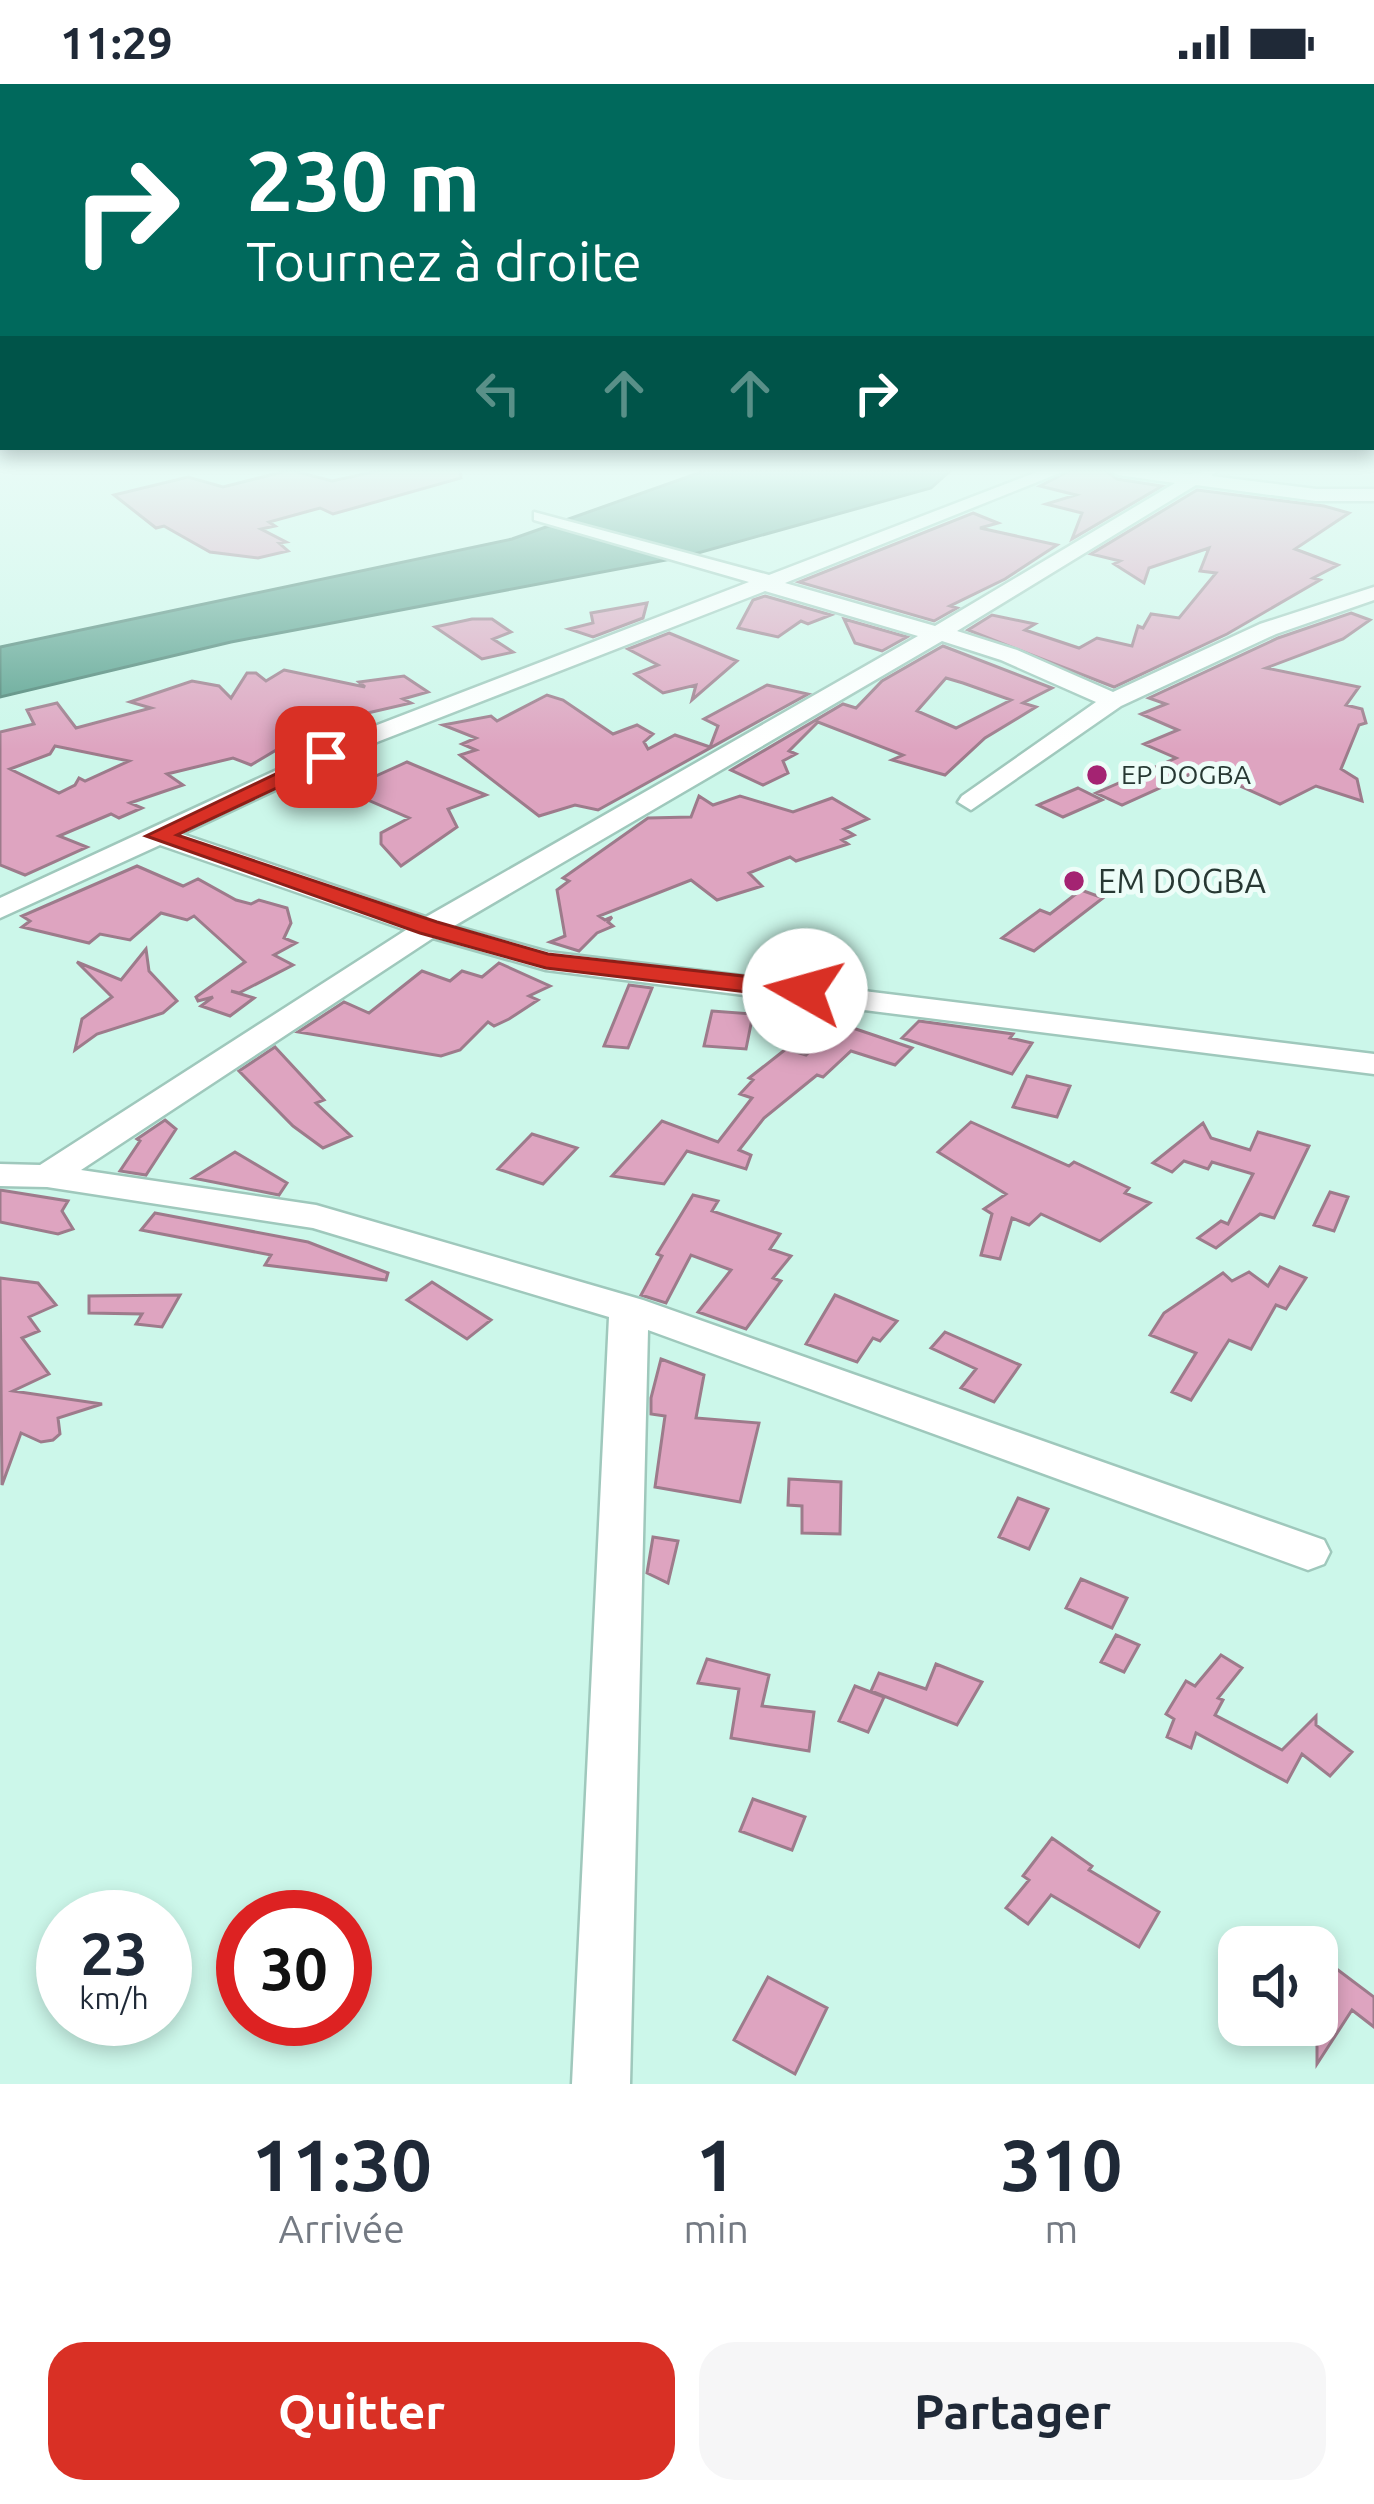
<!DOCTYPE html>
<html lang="fr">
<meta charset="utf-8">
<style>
body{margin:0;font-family:Ubuntu,sans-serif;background:#f6f6f7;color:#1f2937;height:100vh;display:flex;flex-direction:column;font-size:45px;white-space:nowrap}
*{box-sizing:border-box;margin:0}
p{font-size:39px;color:#747a83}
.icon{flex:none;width:66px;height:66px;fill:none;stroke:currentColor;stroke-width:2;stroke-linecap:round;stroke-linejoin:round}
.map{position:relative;height:2000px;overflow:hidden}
.sheet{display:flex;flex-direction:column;background:#fff;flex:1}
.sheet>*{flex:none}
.hud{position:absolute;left:0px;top:0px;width:1374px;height:366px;box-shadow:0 6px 18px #0003;background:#00695c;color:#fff;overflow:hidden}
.fabs{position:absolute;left:1218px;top:1842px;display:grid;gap:24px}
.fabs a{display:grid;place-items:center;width:120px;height:120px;border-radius:24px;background:#fff;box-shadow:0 6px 18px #0003;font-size:60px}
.speed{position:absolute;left:36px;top:1806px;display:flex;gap:24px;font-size:60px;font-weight:700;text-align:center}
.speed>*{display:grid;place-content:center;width:156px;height:156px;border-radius:50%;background:#fff;box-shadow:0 6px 18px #0003;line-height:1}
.speed small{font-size:30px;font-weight:400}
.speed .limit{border:18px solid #d22;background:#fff;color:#111}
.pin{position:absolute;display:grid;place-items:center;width:102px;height:102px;color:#fff;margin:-51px;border-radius:24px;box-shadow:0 6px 18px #0006}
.me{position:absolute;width:132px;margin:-66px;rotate:277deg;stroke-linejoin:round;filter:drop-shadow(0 0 9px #0008)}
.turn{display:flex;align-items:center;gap:42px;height:252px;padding:0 48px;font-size:54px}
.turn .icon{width:156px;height:156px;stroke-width:2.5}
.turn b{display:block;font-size:84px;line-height:102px}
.lanes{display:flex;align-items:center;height:114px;padding:0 48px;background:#0003;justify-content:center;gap:60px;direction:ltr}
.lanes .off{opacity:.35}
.eta{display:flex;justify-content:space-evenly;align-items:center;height:204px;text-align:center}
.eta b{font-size:72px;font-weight:700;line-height:84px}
.primary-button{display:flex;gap:24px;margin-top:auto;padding:24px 48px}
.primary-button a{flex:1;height:138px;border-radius:36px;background:#d93025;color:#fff;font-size:48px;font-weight:700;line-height:138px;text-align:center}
.primary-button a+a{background:#f6f6f7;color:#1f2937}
.status{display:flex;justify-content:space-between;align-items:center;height:84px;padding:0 60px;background:#fff;direction:ltr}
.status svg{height:33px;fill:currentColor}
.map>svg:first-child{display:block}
.water{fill:#59a08e;stroke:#4a8173;stroke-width:3}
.building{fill:#dea4c0;stroke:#9d7b8b;stroke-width:3;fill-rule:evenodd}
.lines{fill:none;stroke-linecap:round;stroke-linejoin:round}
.minor-casing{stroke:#9fc8bc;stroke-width:5}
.minor{fill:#fff;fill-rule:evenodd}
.route{fill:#d93025;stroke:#8d1f18;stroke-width:3}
.poi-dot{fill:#a42372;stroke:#edfdf8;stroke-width:4.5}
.labels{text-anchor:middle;stroke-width:10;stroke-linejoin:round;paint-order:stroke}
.far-poi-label{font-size:27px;fill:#273833;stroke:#edfdf8;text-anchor:start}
.poi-label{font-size:33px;fill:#273833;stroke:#edfdf8;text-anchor:start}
</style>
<div class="status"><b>11:29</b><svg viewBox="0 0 49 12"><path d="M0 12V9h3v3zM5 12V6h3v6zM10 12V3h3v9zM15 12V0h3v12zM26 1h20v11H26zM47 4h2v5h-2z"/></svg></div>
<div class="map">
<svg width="1374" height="2000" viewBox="0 0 1374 2000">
<rect width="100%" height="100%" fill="#ccf7ea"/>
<!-- water -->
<path class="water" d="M707,386H951L931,404L687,472L231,558L0,613V563L512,455Z"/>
<!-- building -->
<path class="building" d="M290,386L332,397L382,386H460L461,394L333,430L320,424L269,438L275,442L261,445L286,458L279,459L288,467L258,474L210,468L164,442L156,444L114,411L188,393L223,403Z
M1071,386H1105L1117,395L1162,402L1072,455L1082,429L1046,420L1076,411L1040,402Z
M1197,406L1324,422L1349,429L1295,465L1338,481L1313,494L1320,496L1227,550L1114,603L968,546L992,531L1035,540L1025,546L1079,564L1097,554L1132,562L1138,542L1143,544L1151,530L1179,534L1216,489L1200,487L1209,464L1149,484L1144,499L1114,480L1120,477L1091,470Z
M973,429L998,439L980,444L1057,461L1005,495L950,522L957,524L934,537L799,498Z
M765,512L831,531L808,540L801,537L778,553L738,544L753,516Z
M647,519L643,534L593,553L569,545L593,539L591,529Z
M1351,529L1370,536L1343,555L1266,584L1359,603L1346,621L1362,625L1366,639L1359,641L1341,685L1357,695L1362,717L1316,702L1280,720L1202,685L1122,721L1096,709L1176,674L1144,660L1178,646L1141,630L1166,620L1149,614L1278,554Z
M472,535H492L511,548L493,555L513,568L482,575L435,543Z
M844,535L907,553L882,567L855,559Z
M669,549L737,577L692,616L696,601L663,609L635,590L658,581L628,565Z
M943,562L1052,604L1023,619L1036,623L985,654L945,691L892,676L903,671L818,638L789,667L796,670L783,677L788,689L763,701L731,686L843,620L856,624L882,597ZM946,594L963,599L1011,616L956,644L917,627Z
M284,586L365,603L359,598L404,592L428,608L403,615L411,619L320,640L251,681L233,674L167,690L183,701L130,719L142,724L119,734L111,730L59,752L87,763L25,791L0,781V648L34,640L27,626L57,619L76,644L151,624L130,618L192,597L219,602L231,614L247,589H256L266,597ZM55,662L129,677L85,697L79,694L75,701L59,709L10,685L50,670Z
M767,601L808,610L598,726L575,721L539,732L460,671L476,666L462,660L476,654L443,641L491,632L497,637L547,611L563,616L613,650L637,641L653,650L644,658L648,665L675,651L710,663L718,642L704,635Z
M407,678L486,711L448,725L457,743L401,782L381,760V749L409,734L345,706Z
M1078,704L1102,716L1063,733L1038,721Z
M699,712L713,721L740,712L793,728L832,714L868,735L844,745L854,751L842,756L848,760L796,777L790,773L749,789L762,802L717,816L691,796L599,832L605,836L612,833L608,838L613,842L597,849L579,867L550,858L565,852L557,806L569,797L563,794L648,734L691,733Z
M137,782L183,802L198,795L236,816L251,820L259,816L287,824L291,839L284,854L296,859L274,871L293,881L239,909L231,907L254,914L230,932L201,922L213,913L198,917L196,913L245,878L194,832L187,836L161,829L130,856L100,850L89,859L22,843L30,837L22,832Z
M1081,806L1103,814L1034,867L1002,854L1040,826L1050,830Z
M146,865L149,887L177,917L163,929L97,950L75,966L82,935L112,913L77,878L121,896Z
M499,879L550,902L529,912L538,916L509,935L494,942L488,938L460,966L441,972L298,948L344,918L369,929L422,887L450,897L462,887L482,893Z
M629,901L652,904L628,964L604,962Z
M712,927L753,930L746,965L704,962Z
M919,937L1013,950L1010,954L1032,959L1012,990L902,954Z
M838,939L912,964L895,981L851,967L823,993L817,991L764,1034L739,1066L751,1071L746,1085L687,1067L664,1100L612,1092L662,1037L718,1058L752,1014L740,1010L753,996L749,994L786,965L806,971Z
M275,963L324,1016L316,1019L351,1052L323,1064L293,1042L239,987Z
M1027,992L1070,1002L1057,1033L1013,1023Z
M165,1036L176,1045L146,1091L120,1087L140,1057L137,1055Z
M971,1038L1069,1082L1074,1078L1129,1104L1125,1109L1150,1119L1100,1157L1041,1130L1029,1141L1012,1134L1000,1175L981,1171L992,1130L984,1125L1006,1110L938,1068Z
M1203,1039L1211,1054L1250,1066L1258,1048L1309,1062L1274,1134L1260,1130L1216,1164L1198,1154L1221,1137L1228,1140L1253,1090L1212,1078L1208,1085L1184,1077L1172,1088L1153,1079Z
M532,1050L577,1064L543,1100L498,1085Z
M235,1068L287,1099L279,1111L193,1094Z
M0,1106L68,1117L62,1127L73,1145L58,1150L0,1138Z
M1330,1108L1348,1113L1334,1147L1314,1141Z
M693,1111L718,1117L712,1127L780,1150L770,1165L791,1172L773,1194L781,1197L746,1245L698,1228L731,1186L691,1171L666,1219L641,1211L662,1172L657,1170Z
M155,1129L308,1158L388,1189L386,1196L265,1181L271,1171L141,1146Z
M1280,1183L1306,1194L1286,1225L1276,1221L1251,1265L1229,1256L1191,1316L1172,1308L1196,1269L1150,1251L1164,1229L1223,1189L1232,1197L1249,1188L1268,1202Z
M0,1194L38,1199L56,1221L29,1233L39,1247L22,1254L49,1290L13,1307L102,1320L58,1334L60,1350L53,1356L41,1358L21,1349L2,1401Z
M432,1198L491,1236L467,1255L407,1216Z
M180,1211L162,1243L136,1240L142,1230L89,1229V1212Z
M835,1211L897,1237L880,1257L873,1254L857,1278L806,1260Z
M945,1248L1020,1281L994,1318L961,1304L976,1285L931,1264Z
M661,1275L704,1291L696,1334L759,1339L740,1418L655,1403L665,1332L651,1330V1314Z
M789,1395L841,1398L840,1450L802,1449V1422L788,1421Z
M1018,1414L1048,1425L1029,1465L999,1453Z
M653,1453L678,1457L668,1499L647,1489Z
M1081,1495L1127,1514L1112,1544L1066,1524Z
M1116,1551L1139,1561L1124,1588L1101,1578Z
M1221,1571L1242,1584L1218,1614L1223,1616L1215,1631L1282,1666L1316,1632V1641L1352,1668L1330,1692L1302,1670L1287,1698L1196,1649L1191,1664L1167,1653L1174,1635L1166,1630L1186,1597L1195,1602Z
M707,1575L769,1591L762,1622L814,1628L809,1667L731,1654L739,1605L698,1599Z
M936,1580L982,1598L957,1641L871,1607L879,1589L926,1605Z
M855,1602L884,1613L868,1648L839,1637Z
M753,1715L805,1733L792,1766L740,1747Z
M1052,1754L1092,1782L1089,1786L1159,1828L1139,1863L1051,1811L1028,1840L1006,1824L1029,1796L1023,1792Z
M1334,1883L1374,1913V1943L1352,1926L1317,1980V1905Z
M768,1893L827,1924L795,1990L734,1956Z"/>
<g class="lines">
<defs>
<path id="minor" d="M1042,386H1067L785,499L935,542L1175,399L1118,391L1109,386L1190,390L1218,386L1211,392L1316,405H1374V417H1316L1196,401L957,547L1017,566L1113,608L1260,540L1374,503V516L1276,550L1121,622L971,726L958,718L962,712L1096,618L1001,576L942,557L454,842L548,868L1374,970V990L546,886L433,854L81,1086L316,1121L643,1216L1324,1456L1330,1468L1324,1480L1308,1486L648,1246L630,2000H572L609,1233L313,1144L47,1103L0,1102V1080L40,1081L406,846L160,761L0,834V814L359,648L749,498L534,436V428L769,491ZM765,507L918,552L426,833L182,750L377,658Z"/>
</defs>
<!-- minor casing -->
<use href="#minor" class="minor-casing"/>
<!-- minor -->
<use href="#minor" class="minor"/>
</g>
<!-- sky -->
<linearGradient id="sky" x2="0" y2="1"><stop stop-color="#6facc4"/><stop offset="0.58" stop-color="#e8fbf6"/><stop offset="1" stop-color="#e8fbf6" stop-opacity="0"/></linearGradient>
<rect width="1374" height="666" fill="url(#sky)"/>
<!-- route -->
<path class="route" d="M326,666L337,673L334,677L177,751L437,838L548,870L805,899L818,907L805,915L546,884L420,849L146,752Z"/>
<!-- markers -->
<g class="poi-dot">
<circle cx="1097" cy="691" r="12"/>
<circle cx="1074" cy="797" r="12"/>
</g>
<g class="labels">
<!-- far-poi labels -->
<g class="far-poi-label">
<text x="1121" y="700">EP DOGBA</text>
</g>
<!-- poi labels -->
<g class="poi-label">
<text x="1098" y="809">EM DOGBA</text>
</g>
</g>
</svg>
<div class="fabs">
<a><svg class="icon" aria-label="sound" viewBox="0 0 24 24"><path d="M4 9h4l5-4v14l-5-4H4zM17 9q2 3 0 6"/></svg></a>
</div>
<div class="speed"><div>23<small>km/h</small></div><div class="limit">30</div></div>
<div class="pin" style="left:326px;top:673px;background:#d93025"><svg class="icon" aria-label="arrive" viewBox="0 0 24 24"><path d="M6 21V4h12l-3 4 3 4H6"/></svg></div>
<svg class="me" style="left:805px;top:907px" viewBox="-20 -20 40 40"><circle r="19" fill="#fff"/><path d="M0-13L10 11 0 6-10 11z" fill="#d93025"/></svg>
<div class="hud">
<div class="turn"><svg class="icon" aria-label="right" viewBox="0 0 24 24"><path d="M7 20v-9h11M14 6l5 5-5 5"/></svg><div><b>230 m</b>Tournez à droite</div></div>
<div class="lanes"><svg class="icon off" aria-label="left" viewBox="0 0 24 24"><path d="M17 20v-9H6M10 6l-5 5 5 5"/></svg><svg class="icon off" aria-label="ahead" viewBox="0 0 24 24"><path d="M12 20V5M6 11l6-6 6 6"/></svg><svg class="icon off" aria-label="ahead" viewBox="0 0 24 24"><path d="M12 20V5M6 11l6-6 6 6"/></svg><svg class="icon" aria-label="right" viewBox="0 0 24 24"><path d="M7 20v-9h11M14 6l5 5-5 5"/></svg></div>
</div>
</div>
<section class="sheet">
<div class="eta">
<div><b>11:30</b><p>Arrivée</p></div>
<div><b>1</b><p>min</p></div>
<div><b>310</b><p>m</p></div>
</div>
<div class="primary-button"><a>Quitter</a><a>Partager</a></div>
</section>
